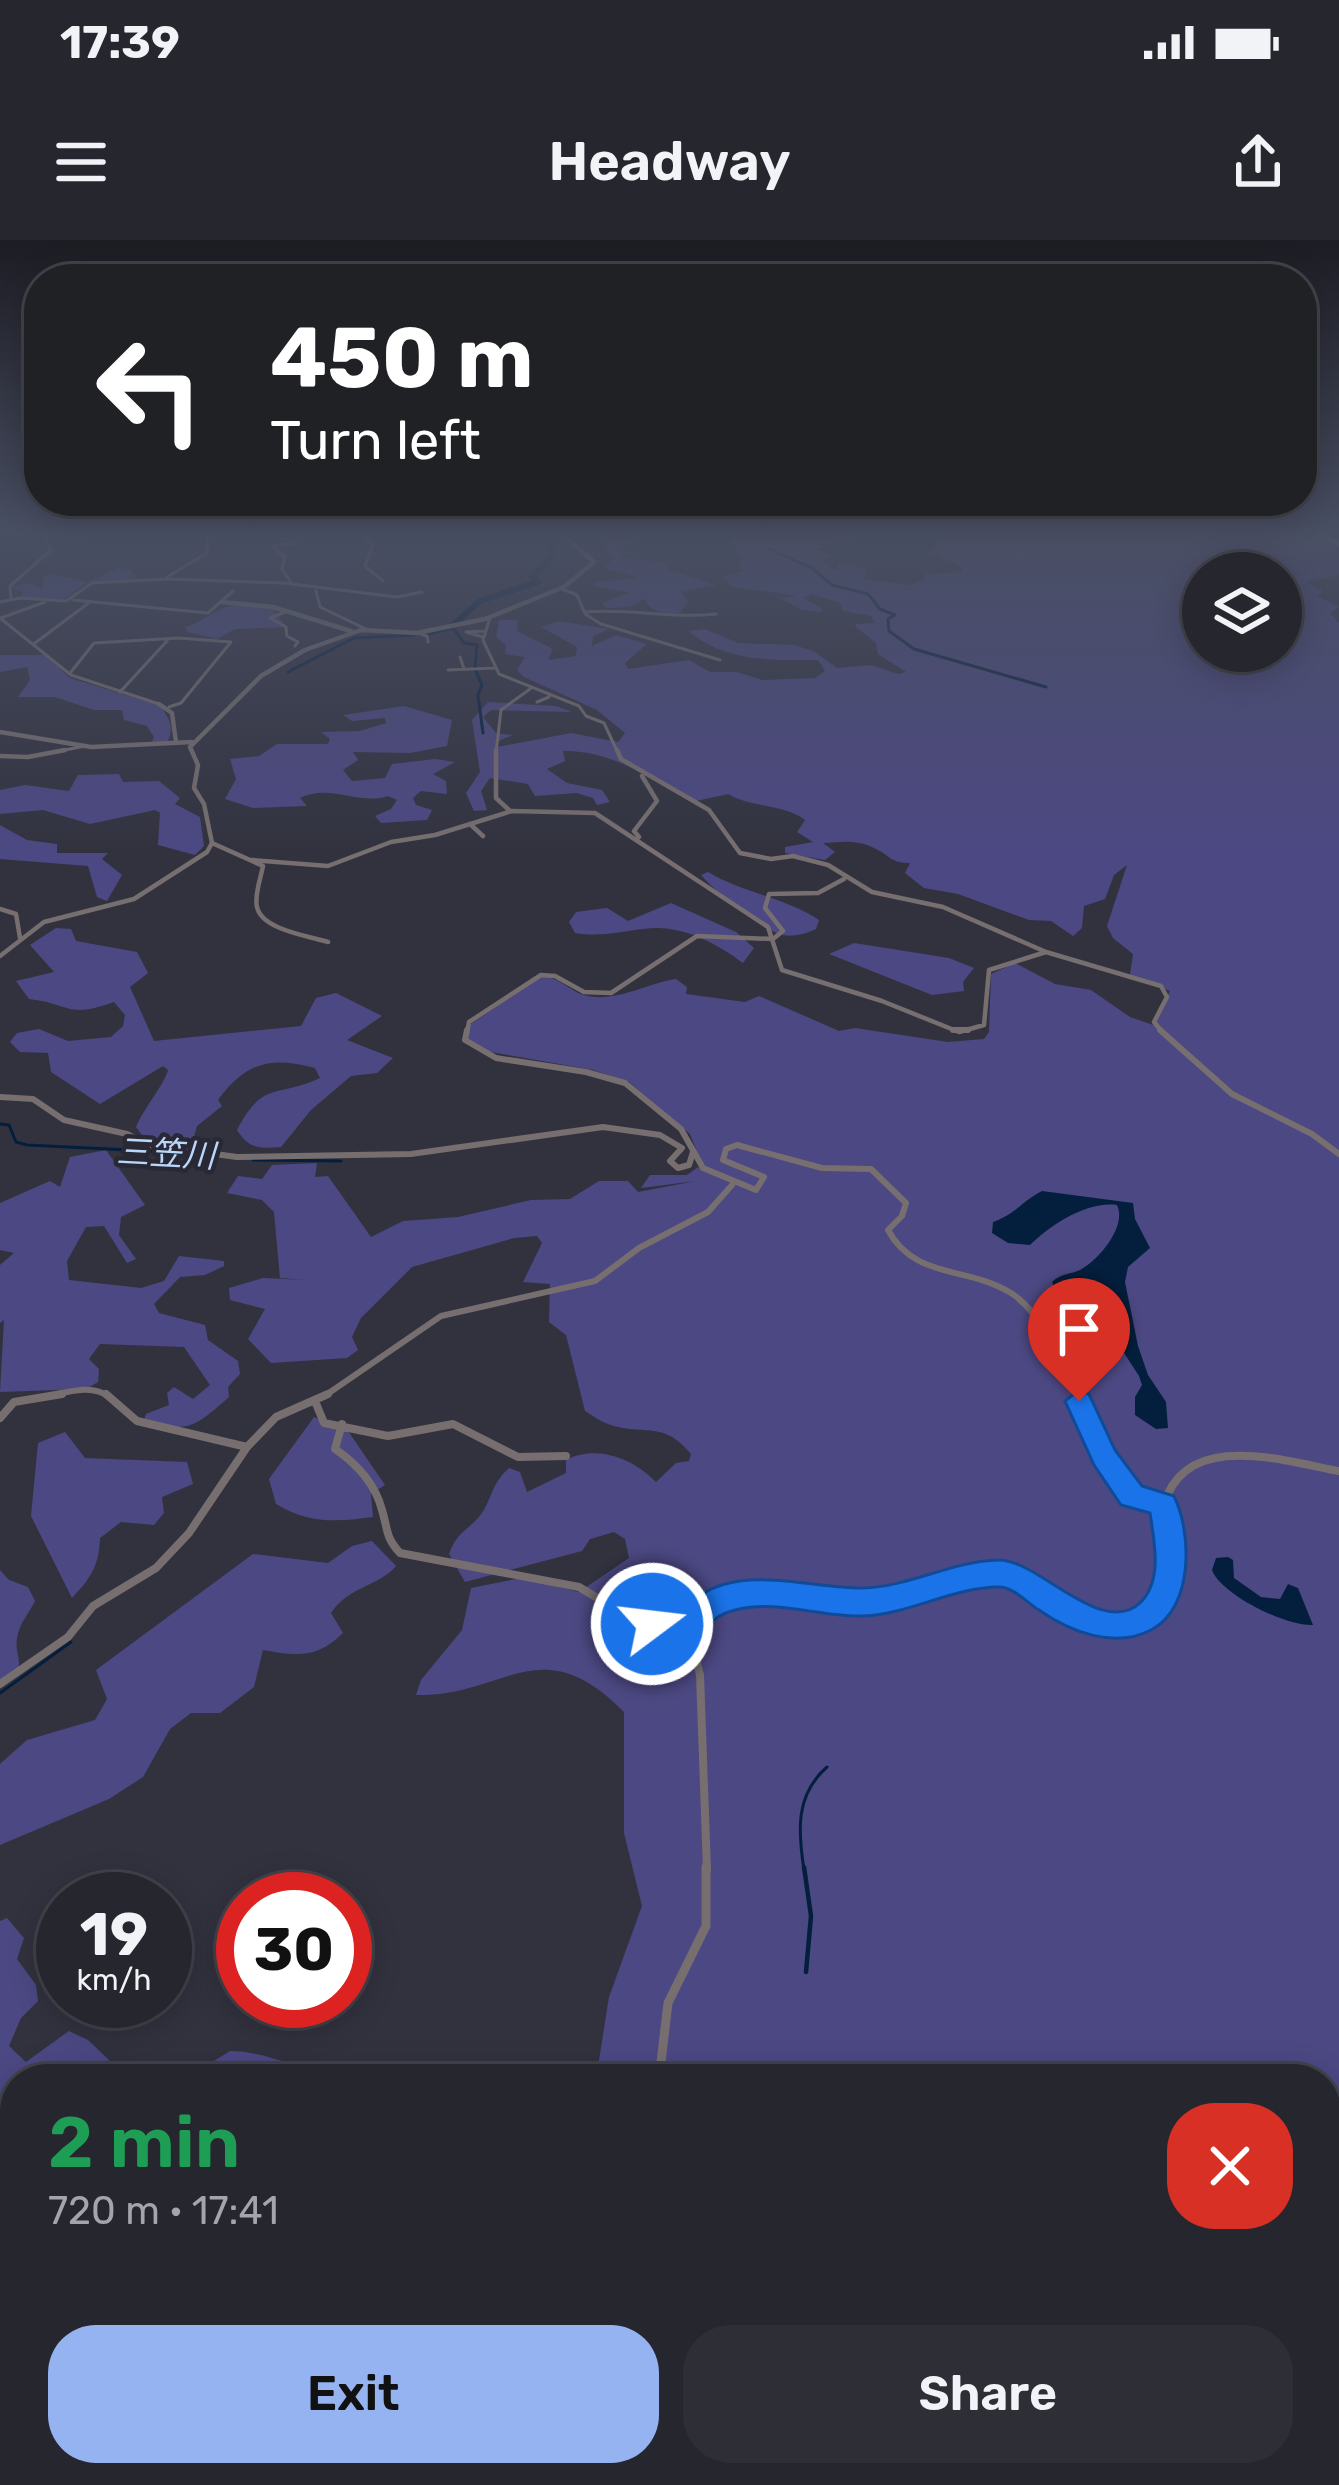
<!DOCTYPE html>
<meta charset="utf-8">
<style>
body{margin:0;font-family:Rubik,"Noto Sans JP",sans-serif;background:#2e2e37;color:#f1f3f6;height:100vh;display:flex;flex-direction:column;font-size:45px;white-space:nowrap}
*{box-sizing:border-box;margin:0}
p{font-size:39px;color:#a4a5aa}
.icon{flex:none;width:66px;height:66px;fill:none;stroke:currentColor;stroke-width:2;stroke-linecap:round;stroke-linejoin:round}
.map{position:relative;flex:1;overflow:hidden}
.panel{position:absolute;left:0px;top:1824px;width:1341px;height:423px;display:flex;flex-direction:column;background:#26262f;border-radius:48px 48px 0 0;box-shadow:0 6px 30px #0003,0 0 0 3px #42434b}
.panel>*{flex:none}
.hud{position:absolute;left:24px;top:24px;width:1293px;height:252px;border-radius:48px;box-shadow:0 6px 30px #0003,0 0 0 3px #42434b;background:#202124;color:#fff;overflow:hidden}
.fabs{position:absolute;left:1182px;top:312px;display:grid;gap:24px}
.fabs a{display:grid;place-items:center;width:120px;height:120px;border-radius:50%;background:#26262f;box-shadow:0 6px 30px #0003,0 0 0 3px #42434b;font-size:60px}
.speed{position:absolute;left:36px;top:1632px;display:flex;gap:24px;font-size:60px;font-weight:700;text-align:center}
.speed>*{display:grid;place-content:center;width:156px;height:156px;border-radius:50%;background:#26262f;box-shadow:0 6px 30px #0003,0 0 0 3px #42434b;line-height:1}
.speed small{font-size:30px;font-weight:400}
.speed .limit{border:18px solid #d22;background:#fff;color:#111}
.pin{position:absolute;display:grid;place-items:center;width:102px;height:102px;color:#fff;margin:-123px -51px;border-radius:50% 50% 50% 0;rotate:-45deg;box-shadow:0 0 12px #0007}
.pin .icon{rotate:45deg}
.me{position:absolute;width:132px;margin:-66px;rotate:75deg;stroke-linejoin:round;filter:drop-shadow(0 0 9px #0008)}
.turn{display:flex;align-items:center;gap:42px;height:252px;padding:0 48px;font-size:54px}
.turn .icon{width:156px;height:156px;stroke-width:2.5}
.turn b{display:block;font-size:84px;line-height:102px}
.round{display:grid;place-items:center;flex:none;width:126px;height:126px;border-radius:48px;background:#2e2e37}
.summary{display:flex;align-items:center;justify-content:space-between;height:204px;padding:0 48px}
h1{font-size:72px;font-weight:600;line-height:90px;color:#1e9e55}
.button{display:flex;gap:24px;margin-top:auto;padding:24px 48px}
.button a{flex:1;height:138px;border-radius:48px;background:#95b2f1;color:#111;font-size:48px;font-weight:600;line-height:138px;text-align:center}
.button a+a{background:#2e2e37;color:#f1f3f6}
.status{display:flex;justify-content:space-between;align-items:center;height:84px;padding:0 60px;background:#26262f;direction:ltr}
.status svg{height:33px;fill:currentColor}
header{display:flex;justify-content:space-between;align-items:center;height:156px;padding:0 48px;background:#26262f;font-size:54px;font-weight:600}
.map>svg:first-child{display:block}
.green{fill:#4c4883;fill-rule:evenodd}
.water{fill:#041f3d}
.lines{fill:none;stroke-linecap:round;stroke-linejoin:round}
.stream-far1{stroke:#041f3d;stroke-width:3}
.stream{stroke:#041f3d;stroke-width:4.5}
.river{stroke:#041f3d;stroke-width:6}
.minor-far4{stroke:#776f6f;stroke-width:3}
.minor-far3{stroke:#776f6f;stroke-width:4.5}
.minor-far2{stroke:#776f6f;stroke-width:6}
.minor-far1{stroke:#776f6f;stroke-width:8}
.minor{stroke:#776f6f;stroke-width:9}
.tertiary{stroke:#776f6f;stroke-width:4.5}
.trunk{stroke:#c6b4b4;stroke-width:6}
.route{fill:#1a73e8;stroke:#114b97;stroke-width:3}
.labels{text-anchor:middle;stroke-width:9;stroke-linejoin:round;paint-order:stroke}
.water-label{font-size:33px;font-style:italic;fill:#bad6f8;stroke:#292835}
</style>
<div class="status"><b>17:39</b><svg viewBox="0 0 49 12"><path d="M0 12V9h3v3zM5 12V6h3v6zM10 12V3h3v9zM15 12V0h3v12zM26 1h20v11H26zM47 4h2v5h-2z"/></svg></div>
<header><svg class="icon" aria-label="menu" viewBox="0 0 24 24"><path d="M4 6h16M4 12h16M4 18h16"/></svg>Headway<svg class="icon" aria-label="share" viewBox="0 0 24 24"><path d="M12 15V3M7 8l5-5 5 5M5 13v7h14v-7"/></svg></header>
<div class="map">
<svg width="1339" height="2245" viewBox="0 0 1339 2245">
<rect width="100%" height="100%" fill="#32323f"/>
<!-- green -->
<path class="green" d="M602,296H612L613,302L638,297L621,310L623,318L668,323V330L717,345L681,352L688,362L681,372C668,375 649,373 645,359L629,367L606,368L602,363L629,353L592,345L596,342L639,338L604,328L616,316L604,312L609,304L599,301Z
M750,296L771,301L780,296H859L816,309L833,318L823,320L831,329L839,330L837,325L842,322L867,329L863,339L910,345L923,340L925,334L962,332V327L931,312L946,296H1317L1339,304V335L1306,342L1322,351L1317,356L1339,367L1330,373L1339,383V2245H608L604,2232H1326V1839H596L609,1757L642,1666L624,1593V1472C540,1387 505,1457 416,1455L421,1440L462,1390L471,1348L521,1338L579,1352L629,1318L625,1299L614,1292L590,1299L582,1311L465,1342L449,1314C456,1294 465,1292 479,1277C492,1261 490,1245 509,1228L520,1232L527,1252L566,1233V1220C596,1204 633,1218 656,1242L676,1223L689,1221L691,1214C663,1180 646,1196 611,1185C603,1183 593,1176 585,1171L566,1095L549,1082L550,1044L523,1042L542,1003L537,996L514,998L412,1027L361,1078L352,1097L358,1110L347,1118L271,1123L248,1099L265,1069L230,1060L229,1048L263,1038L306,1040L280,1038L274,972L262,960L227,953L238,936L262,939L272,925L317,923L315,937L328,936L371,997L403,981L458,977L531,960L570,959L599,941H628L638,952L696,941L641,948L650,935H687L698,927L704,930L690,894L629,842L593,830L491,812L467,800L468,786L542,736C560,737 571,753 588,756C617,762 648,743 676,739L687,747L686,754L745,762L759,756L839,791L855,788L948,802L984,799L989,792L991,734L1015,723L1055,744L1091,750L1130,777L1153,785L1170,751L1130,735L1133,714L1113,698L1107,686L1127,625L1114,635L1105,659L1084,666L1082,688L1073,696L1051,681L1029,680L958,654L924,648L905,633L910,623C890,623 890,615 874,608C856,599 842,602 823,603L835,612L825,620L785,613V607L813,602L797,592L805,580C784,564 752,568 728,554L696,561C653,540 612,510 563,511L565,521L547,529L567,543L602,550L610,562L597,565L593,558L577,553L535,556L528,544L490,538L481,551L487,570L474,571L466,553L480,532L472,480L488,462L556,466L572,472L491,470L483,477L496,493L513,495L496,502L497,507L571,493L618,502L625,493L597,470L524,437L517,430L525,417L505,414L506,405L496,397L499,380H518L517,391L553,409L548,420L576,416L577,407L541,387L560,381L609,389L593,396L592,406L616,395L647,404L625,423L628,429L689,420L710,432H737L763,440L815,438L825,431L818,420C773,420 723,422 689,391L705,389L738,403L795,405L815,412L837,428L871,425L899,434L906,432L878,414L876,403L856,387L855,384L875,383L871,376L843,371L840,363L812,354L803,358L822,368L821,372L802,370L780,358L797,356L733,347L722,336L746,331L738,327L743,318L730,301ZM1203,333H1281V411H1203Z
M119,328L131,330L137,339L87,343L62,360L23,359L22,352L10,347L30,343L43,349V338L50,333L87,342Z
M236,365L272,369L287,387L235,389L217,399L188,392L185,387C205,382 215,367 236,365Z
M0,415H46L70,438L161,466C168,478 176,488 167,502L151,504L154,497L147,486L124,480L122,470H94L55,457H18L30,440L27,427L0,432Z
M404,466L452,480L447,506L410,513L353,512L358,520L343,530L352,541L385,538L392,524L435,519L455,522L433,534L446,541L447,554L421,551L413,558L416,565L432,570L427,580L381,583L375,576L391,569L397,560L388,556C360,566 329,543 300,558L307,566L253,568L225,559L236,539L230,519L259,516L277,504H328L330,499L321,492L360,491L386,483L385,478L352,481L343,475Z
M119,534L123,542L159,541L180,558L175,564L200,577L204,606L195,615L158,605L160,573L155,570L90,584L43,570L0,574V550L25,545L69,551L78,535Z
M0,585L27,600L57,604V613H108L102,619L122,635L107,661L97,657L88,626L0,619Z
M708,632C743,653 784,657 819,680L816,689C806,694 790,698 779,694C760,687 714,651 701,635Z
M671,663L736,692L754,708L743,723C715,702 679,683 643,689C618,692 601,697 575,693L569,682L576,672L607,668L628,681Z
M56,688L71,689L76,701L137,712L148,733L130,747L154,801L301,786L316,758L336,753L382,776L347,800L393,818L377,833L351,836L311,870L281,907C260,909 249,909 237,890C264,839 275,859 320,838L315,828C271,816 246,822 218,860L222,866L197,886L191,907L144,898L136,887C144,868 164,845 168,830L163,826L100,864L51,832L48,813L20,812L10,802L17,793L39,789L68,801L111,797L123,786L125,775L114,762C66,779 72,764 29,759L16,741L54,732L30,705Z
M854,703L949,718L974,728L963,742L964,751L932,755L829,714Z
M106,910L145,965L121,977L119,995L136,1019L127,1023L104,986L86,987L67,1021L69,1040L141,1048L164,1041L179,1016L224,1021V1026L205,1035L180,1037L154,1064L159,1073L205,1085L208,1100L238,1121L240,1134L228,1147L229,1157C195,1187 188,1194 144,1180L146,1174L169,1165L167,1153L174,1147L193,1159L210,1145L184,1107L100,1104L89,1119L99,1129L98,1142L86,1149L0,1152L4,1080L0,1083V1025L14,1013L0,1010V963L50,941L60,947L70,917Z
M314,1177L348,1191L385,1245L371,1254L373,1277C336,1282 309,1284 276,1264L269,1239Z
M65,1192L85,1218L187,1222L193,1244L162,1257L164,1273L154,1285L121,1282L100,1298C99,1326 91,1338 72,1358L31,1276L38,1203Z
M372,1301L396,1326C378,1347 349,1346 331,1373L343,1393C317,1419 296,1416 263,1410L254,1447L220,1473H191L170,1489L143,1537L109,1559L0,1605V1524L27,1500L95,1480L107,1459L96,1430L253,1314L328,1323L352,1306Z
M0,1330L9,1340L28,1347L35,1361C30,1371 22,1381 19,1390C9,1420 35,1421 0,1445Z
M7,1678L24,1698L17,1719L36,1745L38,1761L21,1778L9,1806L26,1822L69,1791L88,1800L109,1820L103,1839H15V2232H460L467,2245H0V1681Z
M230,1811C264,1811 301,1829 335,1839H198L201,1829Z"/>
<!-- water -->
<path class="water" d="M1042,951L1133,963L1135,979L1150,1008L1128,1027L1125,1042L1138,1106L1148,1135L1166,1162L1168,1188L1156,1189L1135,1175V1157L1142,1145L1139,1136L1095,1068L1058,1056L1052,1042C1062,1033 1069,1035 1080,1030C1100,1019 1127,986 1117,965C1086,961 1051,985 1030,1005L1008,1003L992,993L993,982C1017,973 1022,961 1042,951Z
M1228,1317L1233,1320L1234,1338L1261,1357L1280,1359L1288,1344L1298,1348L1313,1385C1288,1387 1221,1355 1212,1330L1216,1318Z
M793,2232H936L940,2245H792Z"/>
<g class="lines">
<!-- stream-far1 -->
<path class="stream-far1" d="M769,309L812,328L832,345L868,354L880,369L895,375L888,379L889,391L914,409L1046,447
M425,395L453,388L464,403L477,405L475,429L482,445L478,455L483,493
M288,432L354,398L415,395
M0,884L9,885L16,902L27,905L190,913
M253,920L341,921
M0,1453L71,1402
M804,1630C798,1591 795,1555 827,1527"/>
<!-- stream -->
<path class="stream" d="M804,1627L811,1676L806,1732"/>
<!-- river -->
<path class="river" d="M454,384L480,361L538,342L532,337L554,314L549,310L555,304L547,296"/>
<!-- minor-far4 -->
<path class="minor-far4" d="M371,296L363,299L373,304L365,326L383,341
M167,337L207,313L208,296
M292,344L282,329L285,317L272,306L292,304L300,296
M315,347L320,367L366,389
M562,349L577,355L585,374L601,384L720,420
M11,358L10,346L51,310L44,296
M73,360L208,373L233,351
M0,362L20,358L66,361L92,343L166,339L284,343L397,357L422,352
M285,372L270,378L286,387L287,396L298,402L295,406
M584,372C629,368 671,379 716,374
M0,378L71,435L159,464
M1,378L45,362
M490,378L483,400L499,434L579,466L586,476L604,483L618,513
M418,393L427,396L428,402
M483,397L466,392L485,391
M35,403L90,362
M460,417L464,429
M448,430L495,428
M71,432L94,403L179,398L231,402L181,463L169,467
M120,452L167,401
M537,462L549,457
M50,513L85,506
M496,513L501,470L530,449"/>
<!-- minor-far3 -->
<path class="minor-far3" d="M496,510V558L509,570
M617,510L621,519L709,570L740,613L771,619L793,616L828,625L872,652L943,667L1046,712L1161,746L1167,757L1154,782L1163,793
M0,516L28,517L65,510
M470,584L483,596
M639,597L634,591L657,561L642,536
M212,603L263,626C261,637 254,656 257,667C262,690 309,696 328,702
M252,620L328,626L391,602L435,595L512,571L595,573L768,687L782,730L882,761L959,792L984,785L989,730L1046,712
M0,669L16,674L20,698
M773,699L783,691L765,668L769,654L818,653L844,639
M467,793L469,782L541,735L555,736L584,752L611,753L697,696L773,699"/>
<!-- minor-far2 -->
<path class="minor-far2" d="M467,790L465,800L496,818L586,832L625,843L681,889L703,928L756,950L764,937L723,920L726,909L737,905L822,928L871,929L906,963L902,976L888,990C915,1040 968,1026 1011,1053C1043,1074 1063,1122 1077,1157
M953,790H968
M1160,790L1232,854L1312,894L1339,914
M0,857L33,859L64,880L127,894L149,905L237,917L411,914L603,887L660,895L682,908L670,921L678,928L689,925L693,912
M45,1157C65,1153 92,1143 109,1157
M323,1157L441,1076L595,1041L639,1008L708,972L732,945"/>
<!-- minor-far1 -->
<path class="minor-far1" d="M106,1154L137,1181L247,1207
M1076,1154C1094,1198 1109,1258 1163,1265
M315,1161L324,1183L388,1196L453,1184L518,1217L566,1216
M0,1178L14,1162L62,1154
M342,1184L335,1209C357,1224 375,1243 382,1270C388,1289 385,1297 400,1313L579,1347L624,1374L689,1390
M0,1444L68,1397L93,1366L156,1328L189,1293L247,1207L276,1177L328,1154
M707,1630L700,1435L689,1390C697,1376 704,1364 720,1358C767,1341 820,1364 868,1361C907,1359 970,1330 1004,1334C1051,1341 1094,1414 1146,1375C1190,1343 1159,1303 1164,1264C1187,1189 1283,1221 1339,1231"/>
<!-- minor -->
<path class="minor" d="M659,1839L668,1763L706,1686V1627
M599,2232L603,2245"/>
<!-- tertiary -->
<path class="tertiary" d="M221,362L273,367L351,391
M159,464L172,473L176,502
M0,492L91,507L192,502
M0,716L44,682L134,659L207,612L212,603L204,564L194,548L198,525L190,507L261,436L305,410L361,390L417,393L485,379L564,347L594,322L565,296"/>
<!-- trunk -->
<path class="trunk" d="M1320,296L1339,303"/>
</g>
<!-- sky -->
<linearGradient id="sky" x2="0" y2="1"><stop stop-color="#1c1c23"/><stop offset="0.48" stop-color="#494f63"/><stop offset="1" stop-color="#494f63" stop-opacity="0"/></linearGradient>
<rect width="1339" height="611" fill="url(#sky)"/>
<!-- route -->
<path class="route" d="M1079,1150L1089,1154L1115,1210L1142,1246L1174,1256C1192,1293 1194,1368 1151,1390C1115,1409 1070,1392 1039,1370C1027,1363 1014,1347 999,1347C954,1347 909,1374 864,1376C821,1378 778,1359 735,1370C689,1381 716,1422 640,1394L636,1384L640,1374L652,1370L681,1375C721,1316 805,1349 863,1348C908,1347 953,1321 998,1320C1039,1319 1102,1400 1141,1362C1163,1339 1154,1301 1150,1273L1121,1265L1094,1225L1065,1161Z"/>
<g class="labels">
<!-- water labels -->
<g class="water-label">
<text transform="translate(166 913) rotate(3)" y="12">三笠川</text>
</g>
</g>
</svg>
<div class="fabs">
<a><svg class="icon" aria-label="layers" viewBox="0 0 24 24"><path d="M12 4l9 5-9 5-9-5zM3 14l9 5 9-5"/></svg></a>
</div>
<div class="speed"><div>19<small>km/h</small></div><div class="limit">30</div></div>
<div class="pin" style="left:1079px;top:1161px;background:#d93025"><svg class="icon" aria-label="arrive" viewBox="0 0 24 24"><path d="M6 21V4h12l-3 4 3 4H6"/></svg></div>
<svg class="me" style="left:652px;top:1384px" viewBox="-20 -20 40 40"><circle r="17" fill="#1a73e8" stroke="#fff" stroke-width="3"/><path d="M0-11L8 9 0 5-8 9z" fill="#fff"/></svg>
<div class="hud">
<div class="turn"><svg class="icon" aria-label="left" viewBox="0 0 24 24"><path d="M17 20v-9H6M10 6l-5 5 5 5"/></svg><div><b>450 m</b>Turn left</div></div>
</div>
<section class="panel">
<div class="summary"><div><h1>2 min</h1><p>720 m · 17:41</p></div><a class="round" style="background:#d93025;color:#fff"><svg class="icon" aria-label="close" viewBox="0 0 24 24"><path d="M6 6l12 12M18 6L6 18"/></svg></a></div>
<div class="button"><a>Exit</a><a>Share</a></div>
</section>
</div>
